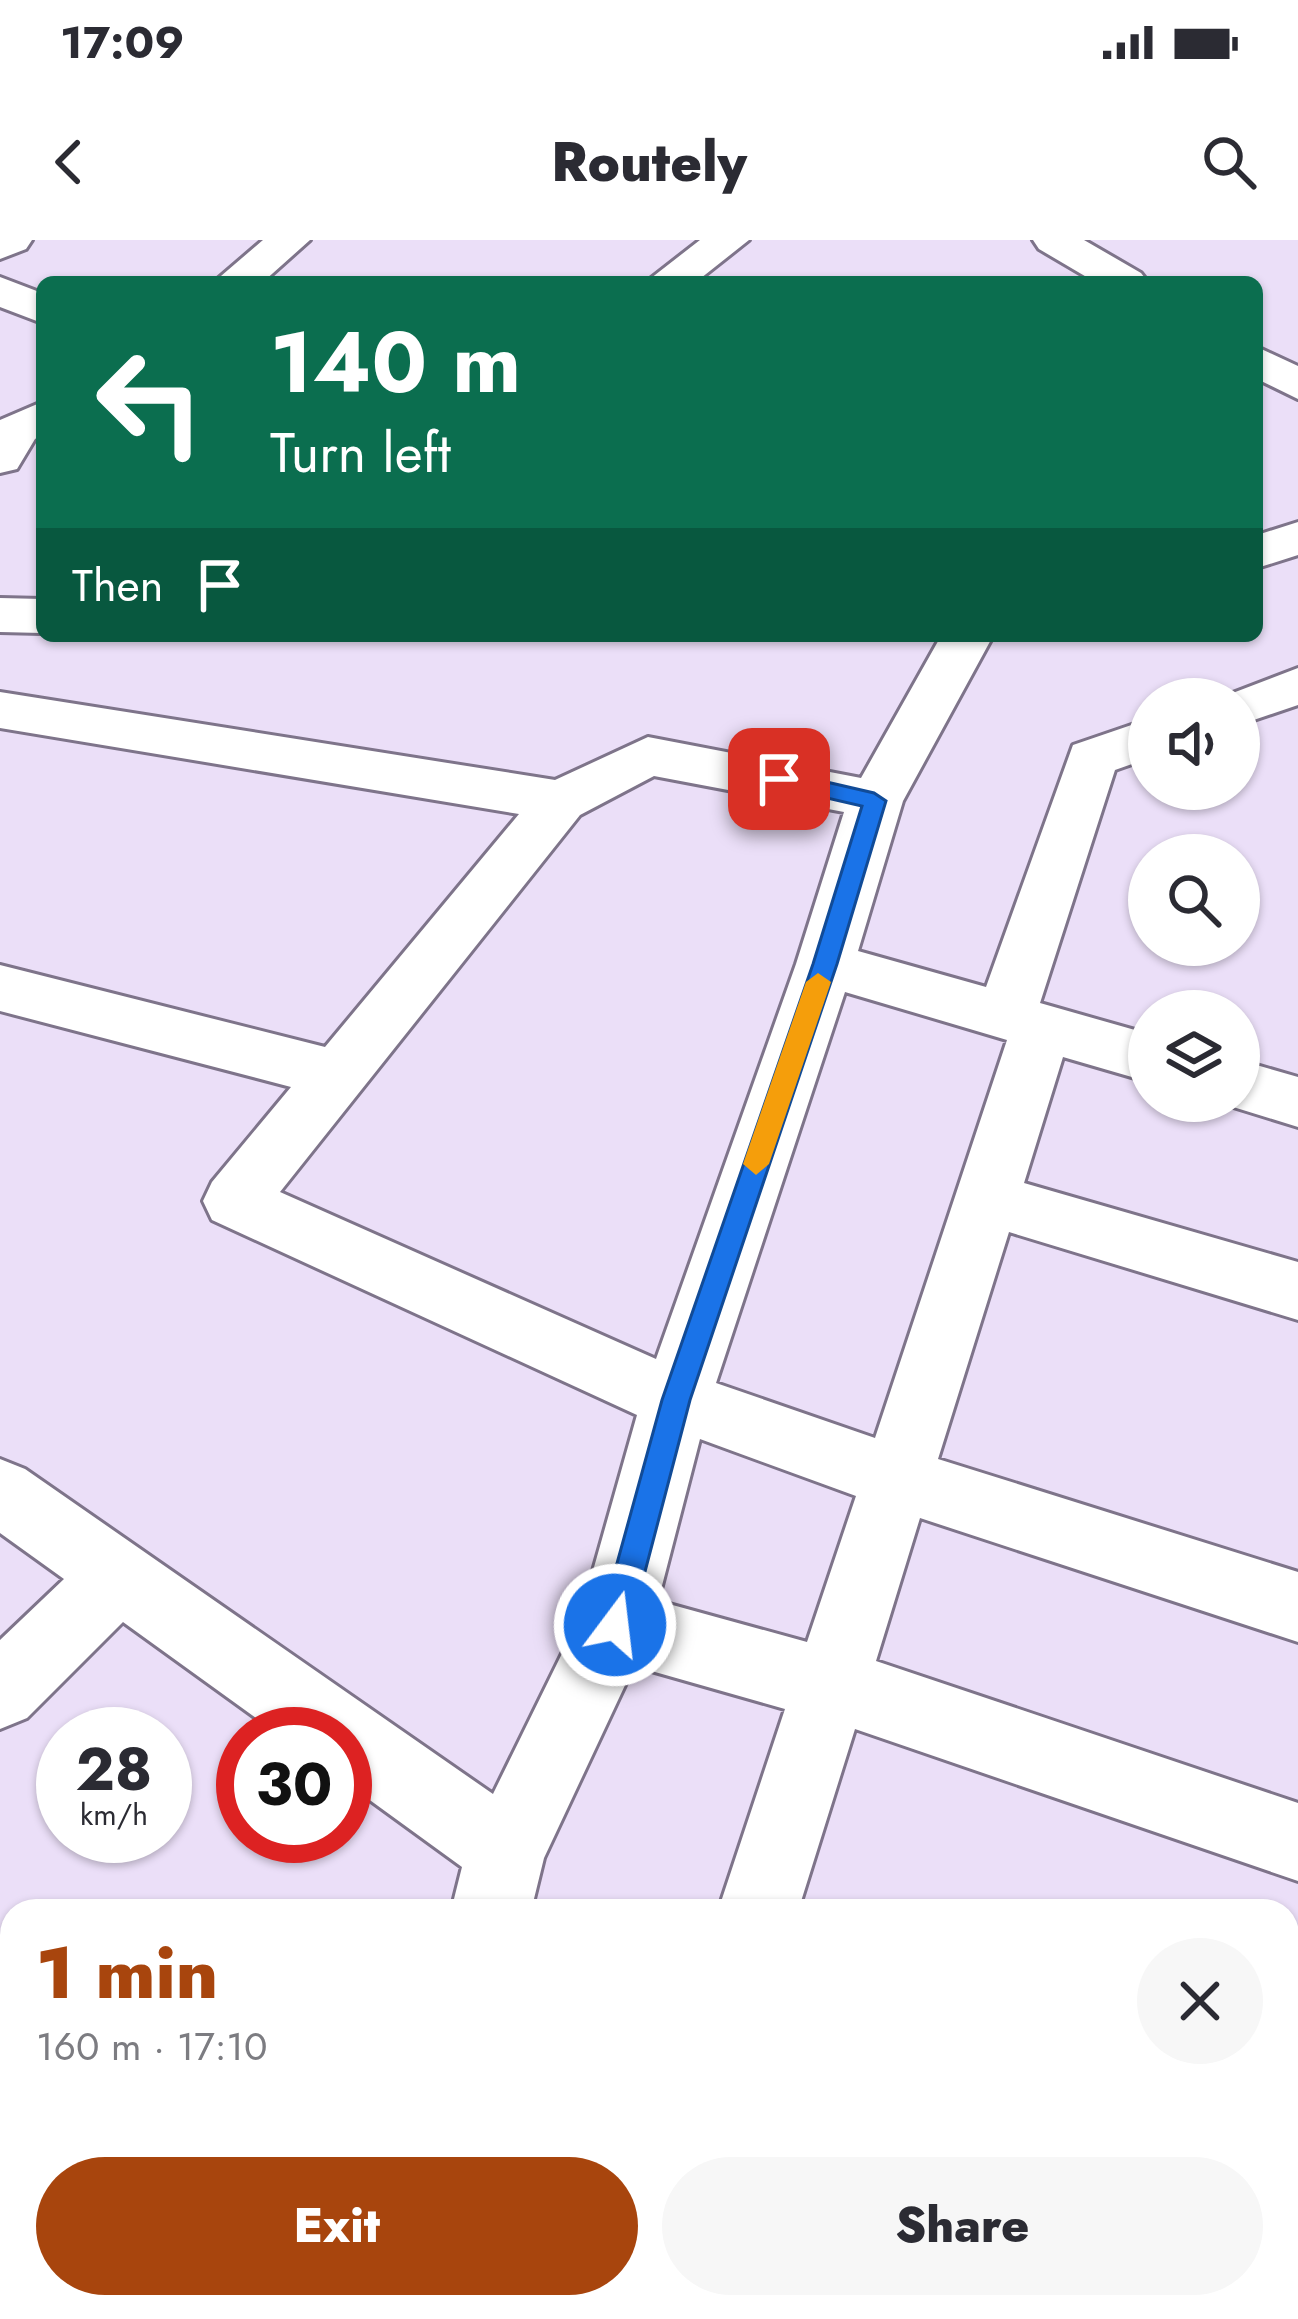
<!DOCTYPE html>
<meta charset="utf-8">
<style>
body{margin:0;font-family:Jost,sans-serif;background:#f7f7f7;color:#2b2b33;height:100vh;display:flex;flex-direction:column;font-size:45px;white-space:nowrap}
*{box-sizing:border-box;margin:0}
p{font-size:39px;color:#7c7c81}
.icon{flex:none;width:66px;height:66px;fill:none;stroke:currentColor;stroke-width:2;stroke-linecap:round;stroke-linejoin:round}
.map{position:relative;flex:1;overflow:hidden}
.drawer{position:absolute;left:0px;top:1659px;width:1299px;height:420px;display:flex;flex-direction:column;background:#fff;border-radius:36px 36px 0 0;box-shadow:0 3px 9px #0004}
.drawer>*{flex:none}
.banner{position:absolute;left:36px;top:36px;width:1227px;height:366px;border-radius:18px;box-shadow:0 3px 9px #0004;background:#0b6e4f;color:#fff;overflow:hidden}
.tools{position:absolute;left:1128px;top:438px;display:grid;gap:24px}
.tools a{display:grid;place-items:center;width:132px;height:132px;border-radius:50%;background:#fff;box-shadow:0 3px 9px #0004;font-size:60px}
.speed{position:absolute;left:36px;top:1467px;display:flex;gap:24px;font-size:60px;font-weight:700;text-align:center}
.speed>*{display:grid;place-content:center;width:156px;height:156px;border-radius:50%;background:#fff;box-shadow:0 3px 9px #0004;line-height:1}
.speed small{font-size:30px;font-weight:400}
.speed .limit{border:18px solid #d22;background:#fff;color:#111}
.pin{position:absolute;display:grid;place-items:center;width:102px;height:102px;color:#fff;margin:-51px;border-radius:24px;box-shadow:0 6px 18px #0006}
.me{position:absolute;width:132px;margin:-66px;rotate:15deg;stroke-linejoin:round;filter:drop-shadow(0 0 9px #0008)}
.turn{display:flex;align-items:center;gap:42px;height:252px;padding:0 36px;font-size:54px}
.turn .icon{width:156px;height:156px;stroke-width:2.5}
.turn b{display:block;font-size:84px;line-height:102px}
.then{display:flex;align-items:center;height:114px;padding:0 36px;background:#0003;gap:24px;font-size:45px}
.round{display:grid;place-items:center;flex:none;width:126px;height:126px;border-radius:63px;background:#f7f7f7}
.head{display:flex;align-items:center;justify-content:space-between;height:204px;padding:0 36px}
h1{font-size:72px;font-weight:800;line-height:90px;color:#a8450d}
.primary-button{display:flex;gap:24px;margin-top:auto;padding:24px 36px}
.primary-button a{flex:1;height:138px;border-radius:72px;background:#a8450d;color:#fff;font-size:48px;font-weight:800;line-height:138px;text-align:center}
.primary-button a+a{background:#f7f7f7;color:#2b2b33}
.status{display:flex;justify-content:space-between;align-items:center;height:84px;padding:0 60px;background:#fff;direction:ltr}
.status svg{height:33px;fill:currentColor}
header{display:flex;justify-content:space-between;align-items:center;height:156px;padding:0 36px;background:#fff;font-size:54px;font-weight:800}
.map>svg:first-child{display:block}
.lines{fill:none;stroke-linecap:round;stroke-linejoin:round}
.minor-casing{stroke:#7e748a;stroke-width:6}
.minor{fill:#fff;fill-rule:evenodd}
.route{fill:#1a73e8;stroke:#114b97;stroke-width:3}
.slow{fill:#f59e0b}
</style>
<div class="status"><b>17:09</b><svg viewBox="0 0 49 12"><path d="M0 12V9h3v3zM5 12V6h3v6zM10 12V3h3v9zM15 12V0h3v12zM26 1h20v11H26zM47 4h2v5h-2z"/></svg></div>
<header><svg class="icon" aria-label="back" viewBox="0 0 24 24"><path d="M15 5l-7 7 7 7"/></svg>Routely<svg class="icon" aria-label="search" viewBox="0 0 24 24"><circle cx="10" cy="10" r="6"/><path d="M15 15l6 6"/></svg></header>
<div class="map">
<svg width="1298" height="2079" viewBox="0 0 1298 2079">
<rect width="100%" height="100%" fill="#ebdff8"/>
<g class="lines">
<defs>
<path id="minor" d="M0,0H32L26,9L0,19Z
M263,0H310L263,42H214Z
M700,0H749L696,42H646Z
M1033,0H1084L1141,33L1148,42H1095L1039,9Z
M0,37L42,53V83L0,67Z
M1257,107L1298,126V159L1257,139Z
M42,162V195L35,199L17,229L0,233V180Z
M1298,282V315L1257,328V295Z
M0,358L42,359V393L0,392Z
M941,396H993L903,561L858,711L986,747L1073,505L1149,479V518L1115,530L1040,763L1149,794V842L1063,817L1024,943L1298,1022V1080L1009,992L938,1219L1298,1332V1402L920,1278L876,1421L1298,1563V1641L855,1489L798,1671H718L785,1469L634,1426L544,1618L531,1671H451L462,1627L345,1542V1494H278L123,1382L27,1478L0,1489V1400L64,1339L0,1293V1219L25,1229L493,1554L580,1377L637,1175L212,980L203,961L212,942L291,847L0,771V725L325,807L519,574L0,488V452L555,540L648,497L861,538ZM654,536L844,572L796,724L656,1119L280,952L580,575ZM845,752L1007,800L875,1198L716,1143ZM700,1199L856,1256L807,1402L658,1361Z
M1298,428V465L1239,485V459H1217Z
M1239,820L1298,837V887L1217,862L1239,861Z
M1287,1884L1298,1888V1974L1287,1970Z
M1298,2027V2079H1252L1255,2067H1287V2032Z
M346,2067H436L433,2079H343Z
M587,2067H677L673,2079H583Z
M922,2067H1012L1007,2079H917Z"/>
</defs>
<!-- minor casing -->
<use href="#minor" class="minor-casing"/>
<!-- minor -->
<use href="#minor" class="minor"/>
</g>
<!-- route -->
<path class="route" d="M779,531L874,553L886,561L837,724L690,1160L631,1385L626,1396L615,1400L604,1396L600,1385L662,1160L813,724L862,566L771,545V533Z"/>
<!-- slow -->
<path class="slow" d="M818,733L831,742L769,924L756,935L743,924L806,742Z"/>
</svg>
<div class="tools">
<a><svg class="icon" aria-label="sound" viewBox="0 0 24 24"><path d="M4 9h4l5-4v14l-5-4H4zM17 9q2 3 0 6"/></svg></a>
<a><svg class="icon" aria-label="search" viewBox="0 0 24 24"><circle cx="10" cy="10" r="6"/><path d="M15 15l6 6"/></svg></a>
<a><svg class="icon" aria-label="layers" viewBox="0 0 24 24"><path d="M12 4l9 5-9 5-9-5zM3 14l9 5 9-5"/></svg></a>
</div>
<div class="speed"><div>28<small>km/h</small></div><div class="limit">30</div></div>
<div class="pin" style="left:779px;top:539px;background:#d93025"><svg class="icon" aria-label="arrive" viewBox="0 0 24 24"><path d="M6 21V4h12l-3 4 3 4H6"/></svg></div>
<svg class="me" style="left:615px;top:1385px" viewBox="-20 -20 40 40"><circle r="17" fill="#1a73e8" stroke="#fff" stroke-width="3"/><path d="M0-11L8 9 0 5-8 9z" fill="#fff"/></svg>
<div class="banner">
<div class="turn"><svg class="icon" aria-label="left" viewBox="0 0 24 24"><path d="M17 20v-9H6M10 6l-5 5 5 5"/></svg><div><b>140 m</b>Turn left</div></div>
<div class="then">Then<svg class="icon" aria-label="arrive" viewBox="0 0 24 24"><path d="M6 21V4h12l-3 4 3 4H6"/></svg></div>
</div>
<section class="drawer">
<div class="head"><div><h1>1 min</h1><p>160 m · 17:10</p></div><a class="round"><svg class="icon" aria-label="close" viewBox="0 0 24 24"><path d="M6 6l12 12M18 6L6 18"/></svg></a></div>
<div class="primary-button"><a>Exit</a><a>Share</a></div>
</section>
</div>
